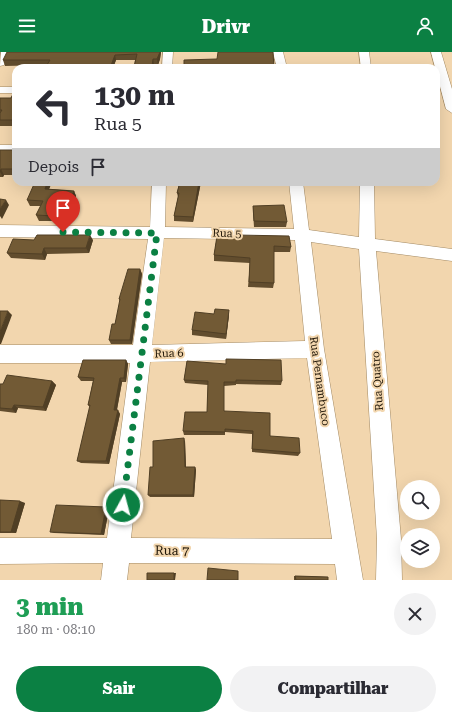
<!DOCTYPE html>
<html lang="pt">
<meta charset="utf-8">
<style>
body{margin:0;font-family:"Roboto Serif",serif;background:#f2f2f3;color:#2b2b33;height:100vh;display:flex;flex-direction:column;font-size:15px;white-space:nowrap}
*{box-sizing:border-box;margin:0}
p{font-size:13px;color:#7c7c81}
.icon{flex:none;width:22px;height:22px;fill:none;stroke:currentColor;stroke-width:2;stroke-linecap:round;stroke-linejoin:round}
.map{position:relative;height:528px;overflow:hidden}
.drawer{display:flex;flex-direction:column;background:#fff;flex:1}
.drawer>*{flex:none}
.hud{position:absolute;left:12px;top:12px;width:428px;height:122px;border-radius:12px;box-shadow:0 4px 16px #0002;background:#fff;color:#2b2b33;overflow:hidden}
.tools{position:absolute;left:400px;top:428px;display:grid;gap:8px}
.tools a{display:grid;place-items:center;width:40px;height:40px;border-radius:50%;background:#fff;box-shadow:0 4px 16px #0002;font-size:20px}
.pin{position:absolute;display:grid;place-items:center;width:34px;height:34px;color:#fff;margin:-41px -17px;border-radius:50% 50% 50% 0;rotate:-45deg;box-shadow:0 0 4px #0007}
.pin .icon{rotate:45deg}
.me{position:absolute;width:44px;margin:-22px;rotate:7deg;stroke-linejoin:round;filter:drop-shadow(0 0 3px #0008)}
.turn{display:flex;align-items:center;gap:14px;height:84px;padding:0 16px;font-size:18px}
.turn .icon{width:52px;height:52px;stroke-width:2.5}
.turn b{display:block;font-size:28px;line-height:34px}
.then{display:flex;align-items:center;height:38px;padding:0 16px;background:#0003;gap:8px;font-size:15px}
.round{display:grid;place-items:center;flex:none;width:42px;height:42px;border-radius:21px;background:#f2f2f3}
.overview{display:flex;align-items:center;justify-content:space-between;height:68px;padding:0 16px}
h1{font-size:24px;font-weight:800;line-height:30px;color:#1e9e55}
.button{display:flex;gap:8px;margin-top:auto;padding:8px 16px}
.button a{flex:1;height:46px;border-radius:24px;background:#0b8043;color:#fff;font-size:16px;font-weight:800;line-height:46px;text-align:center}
.button a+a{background:#f2f2f3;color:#2b2b33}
header{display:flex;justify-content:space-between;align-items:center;height:52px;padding:0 16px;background:#0b8043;color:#fff;font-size:18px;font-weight:800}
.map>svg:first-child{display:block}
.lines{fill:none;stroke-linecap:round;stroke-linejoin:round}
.minor-casing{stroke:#a38a64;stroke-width:1}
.minor{fill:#fff;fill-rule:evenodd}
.wall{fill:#624d2e}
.shaded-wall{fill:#503f25}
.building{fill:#725a35;stroke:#503f25}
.route{stroke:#0b8043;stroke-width:7;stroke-dasharray:0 12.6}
.labels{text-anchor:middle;stroke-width:4;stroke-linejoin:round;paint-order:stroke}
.street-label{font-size:11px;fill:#201607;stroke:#f2d6ae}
.near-street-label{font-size:13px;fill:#201607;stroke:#f2d6ae}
</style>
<header><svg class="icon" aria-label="menu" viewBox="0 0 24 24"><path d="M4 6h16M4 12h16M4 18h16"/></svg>Drivr<svg class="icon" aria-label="person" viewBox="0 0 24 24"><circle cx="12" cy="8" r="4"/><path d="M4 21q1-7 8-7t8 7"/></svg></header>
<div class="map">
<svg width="452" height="528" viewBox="0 0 452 528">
<rect width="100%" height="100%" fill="#f2d6ae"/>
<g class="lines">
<defs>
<path id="minor" d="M1,0H11L4,13L0,14Z
M163,0H173L172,16H162Z
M273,0H283L287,16H277Z
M359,0H369L371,16H361Z
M431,0H441L452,37V61L446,57Z
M0,35H16V41H0Z
M0,93H16V101H0Z
M152,130H166L165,175L294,177L289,130H303L309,178L359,185L360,130H374L375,187L452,197V209L376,199L401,487L402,528H376L377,487L359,197L311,190L324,297L363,528H337L335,512L129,511L127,528H101L103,511L0,512V486H107L130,311H0V293H133L148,187L0,185V173L150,175ZM164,186L295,188L305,289L152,293ZM307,306L332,487L131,486L150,310Z"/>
</defs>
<!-- minor casing -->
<use href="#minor" class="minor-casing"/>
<!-- minor -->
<use href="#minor" class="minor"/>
</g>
<!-- wall -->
<path class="wall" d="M161,0L160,7L158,13H154V16H134L135,8H116L113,16H45L47,13L5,14L3,8Z
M16,42V74H0V46H11Z
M0,98H16V123H4L3,125H0Z
M52,130L49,137L74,139L76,144L72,156L62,155L56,169H39L36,163L41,154H30L27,148Z
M174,130H207V131L201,130L193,170L174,169V164L178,145L177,141L179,132H174Z
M253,154L287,170L286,175H254L253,160Z
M217,184L291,195L290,200H274V231L273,236L248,235L250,211L214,209V203Z
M93,188L89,201L47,202L45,208L11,206L7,201Z
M140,217L142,222L132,292H111L109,288L115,272L120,250L119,247Z
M229,263L226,287L192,283V278Z
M126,308L128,312L126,330H122L117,358L120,362L109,412L81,411L77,409L90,355L88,353L93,329H81L78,325Z
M187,309L282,329L281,333L236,332V333L224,334V359L300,401L298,404L252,400V382L225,380V383H184L183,379L207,360L208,333L185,331L184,328Z
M52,329L56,333L46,359L18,356L16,361L0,359V332Z
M185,389L186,415H195L196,418L194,445H150L148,443L153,415Z
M0,448L25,451L16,481H0Z
M106,455L109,457L104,483L54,481L50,480Z
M294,524L328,525V528H294Z"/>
<!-- shaded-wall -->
<path class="shaded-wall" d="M160,0H161L160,7L158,13L157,7Z
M115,3L116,8L113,16H110Z
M153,7L154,13V16H153Z
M1,117L4,123L3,125L0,120Z
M47,130H52L47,142L45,137Z
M199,130H201L193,170V165Z
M74,139L76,144L72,156L69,150Z
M6,148L9,153L2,167L0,164V157Z
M60,150L62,155L56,169L54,164Z
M90,183L93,188L89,201L86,196Z
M44,196L47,202L45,208L42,202Z
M140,217L142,222L132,292L130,288Z
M229,258V263L226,287V282Z
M8,259L12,263L1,292H0V280Z
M126,308L128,312L126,330L124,326Z
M120,326L122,330L116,362L114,358Z
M52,329L56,333L46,359L43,355Z
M14,353L18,356L16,361L12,357Z
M118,358L120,362L109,412L106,409Z
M184,386L185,389L186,418L185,415Z
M195,415L196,418L194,445L193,443Z
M20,449L25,451L16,481L11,480Z
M106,455L109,457L104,483L101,482Z
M174,521H176L175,528H174Z"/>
<!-- building -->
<path class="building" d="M7,0H160L157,7H153L152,14L134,15L137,2L115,3L110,16H45L50,8H3Z
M218,0H273L274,16H184V8L217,7Z
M13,42H16V68H0V61L2,58H0V46H11Z
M0,98H16V117H1L0,120Z
M35,130H47L45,137L74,139L69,150H60L54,164L36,163L43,149L27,148Z
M180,130H199L193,165L174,164L179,141H177Z
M0,147L6,148L0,157Z
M284,153L287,170L254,169L253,154Z
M37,183H90L86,196H44L42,202L7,201L13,187L34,188Z
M236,183L289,184L291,195L274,194V231L249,230L250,206L214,203L217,184L237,186Z
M128,217H140L130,288H109L112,272H115L120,247H119Z
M215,257L229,258L226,282L192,278L195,260L214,262Z
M0,259H8L0,280Z
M226,307L281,308L282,329L236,328V330H224V359L270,361V384L299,386L300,401L252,397L253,379L225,377V380L183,379L185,360H207L208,329L184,328L187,309L226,312Z
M83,308H126L124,326H120L114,358H118L106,409H77L90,353H88L94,326L78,325Z
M7,323L52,329L43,355L14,353L12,357L0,356V332H3Z
M184,386L185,415H195L193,443H148L150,415H153V389Z
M0,448L20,449L11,480H0Z
M56,453L106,455L101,482L50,480Z
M208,516L238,519V528H207Z
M147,521H174V528H147Z
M295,524L328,525V528H296Z"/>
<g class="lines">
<!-- route -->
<path class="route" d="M63,180L157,181L123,453"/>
</g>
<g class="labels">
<!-- street labels -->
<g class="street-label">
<text transform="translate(227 181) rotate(2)" y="4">Rua 5</text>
<text transform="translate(169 301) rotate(-2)" y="4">Rua 6</text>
<text transform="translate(320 329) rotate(82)" y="4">Rua Pernambuco</text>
<text transform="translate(377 329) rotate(-94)" y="4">Rua Quatro</text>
</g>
<!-- near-street labels -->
<g class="near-street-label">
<text transform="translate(172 498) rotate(1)" y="5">Rua 7</text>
</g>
</g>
</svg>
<div class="tools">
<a><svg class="icon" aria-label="search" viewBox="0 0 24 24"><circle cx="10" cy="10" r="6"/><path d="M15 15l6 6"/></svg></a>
<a><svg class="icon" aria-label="layers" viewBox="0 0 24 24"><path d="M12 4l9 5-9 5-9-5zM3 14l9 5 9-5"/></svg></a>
</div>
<div class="pin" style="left:63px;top:180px;background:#d93025"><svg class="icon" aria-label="arrive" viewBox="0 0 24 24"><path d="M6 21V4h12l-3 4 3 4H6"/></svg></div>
<svg class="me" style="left:123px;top:453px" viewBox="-20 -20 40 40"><circle r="17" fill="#0b8043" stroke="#fff" stroke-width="3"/><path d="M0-11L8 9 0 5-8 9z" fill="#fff"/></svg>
<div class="hud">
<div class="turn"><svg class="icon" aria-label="left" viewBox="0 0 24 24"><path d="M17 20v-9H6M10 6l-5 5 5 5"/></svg><div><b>130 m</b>Rua 5</div></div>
<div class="then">Depois<svg class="icon" aria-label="arrive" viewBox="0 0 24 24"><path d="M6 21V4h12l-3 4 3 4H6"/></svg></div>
</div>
</div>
<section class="drawer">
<div class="overview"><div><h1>3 min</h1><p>180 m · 08:10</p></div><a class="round"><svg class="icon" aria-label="close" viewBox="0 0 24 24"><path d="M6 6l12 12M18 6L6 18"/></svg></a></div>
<div class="button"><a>Sair</a><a>Compartilhar</a></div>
</section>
